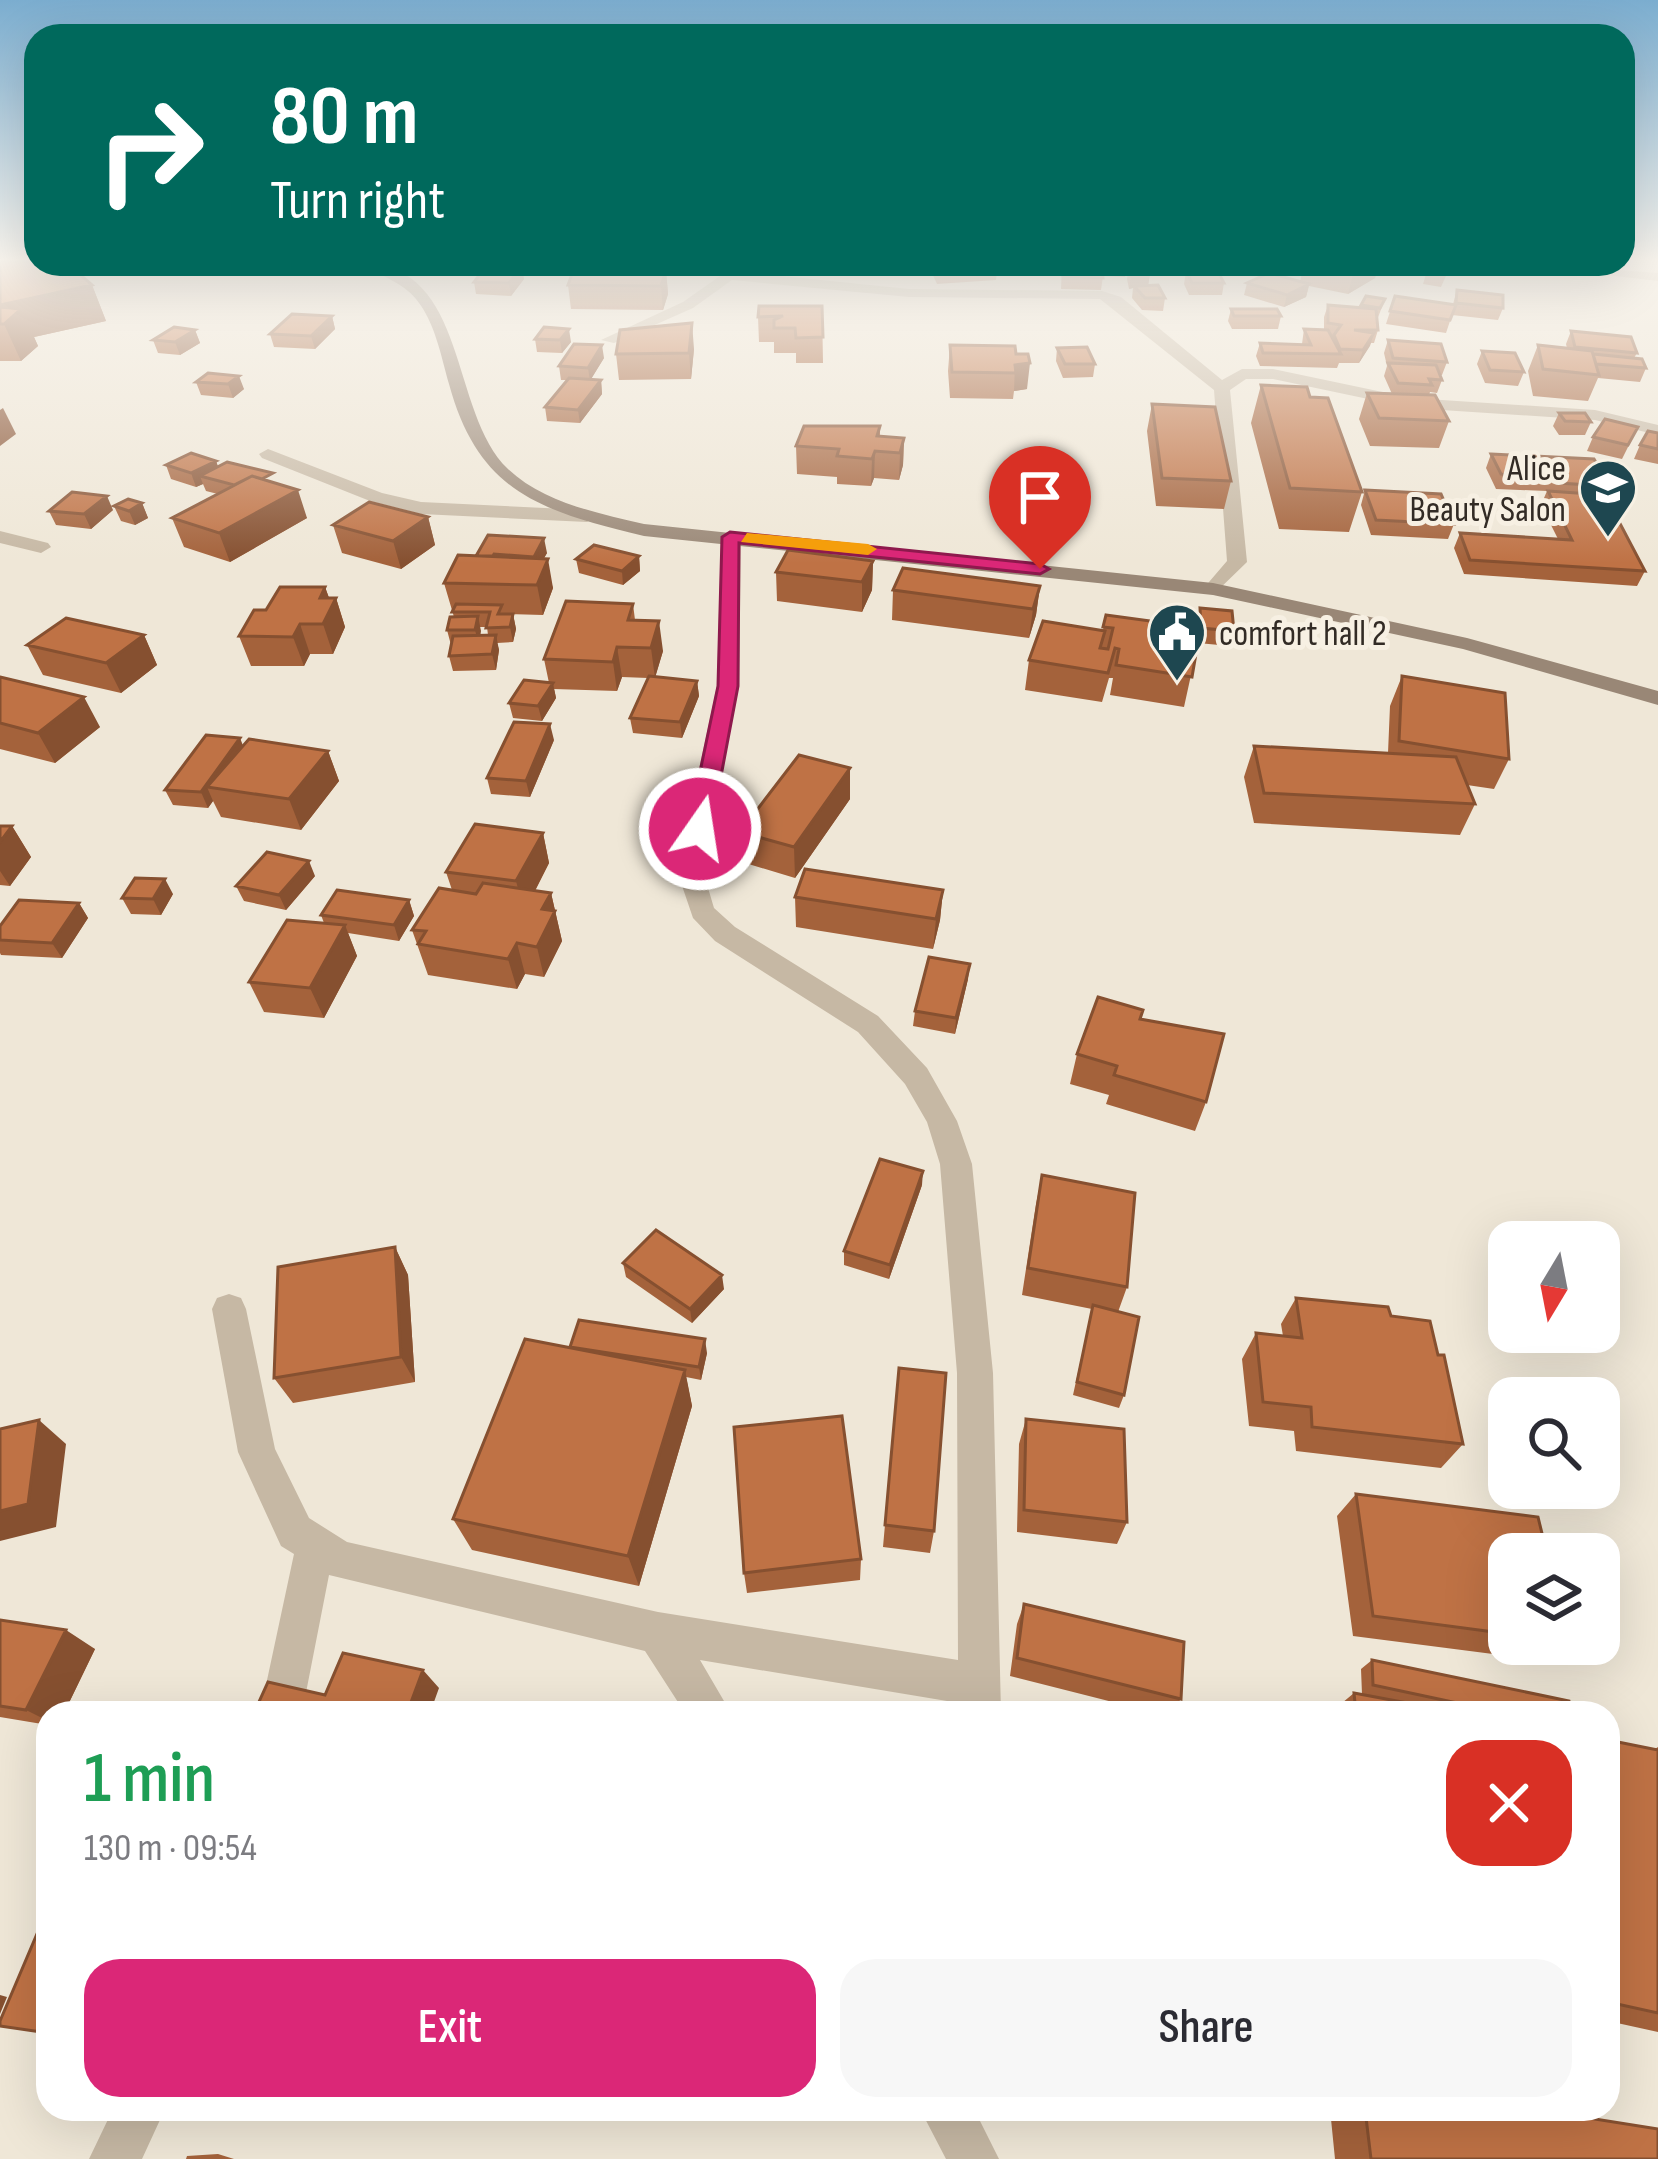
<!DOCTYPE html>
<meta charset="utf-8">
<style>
body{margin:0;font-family:"Sofia Sans Condensed",sans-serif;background:#f7f7f7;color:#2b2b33;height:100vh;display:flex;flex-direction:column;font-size:45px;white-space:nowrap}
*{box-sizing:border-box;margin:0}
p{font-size:39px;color:#7c7c81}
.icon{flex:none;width:66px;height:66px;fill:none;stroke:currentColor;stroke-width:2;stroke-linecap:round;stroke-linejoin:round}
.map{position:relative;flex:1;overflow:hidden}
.drawer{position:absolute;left:36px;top:1701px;width:1584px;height:420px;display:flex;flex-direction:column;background:#fff;border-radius:36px;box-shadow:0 12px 48px #0002}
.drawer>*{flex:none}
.guide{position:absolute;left:24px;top:24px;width:1611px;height:252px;border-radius:36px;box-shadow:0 12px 48px #0002;background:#00695c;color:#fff;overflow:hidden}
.needle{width:78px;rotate:190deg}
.buttons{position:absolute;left:1488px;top:1221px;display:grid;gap:24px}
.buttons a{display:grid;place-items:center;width:132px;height:132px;border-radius:24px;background:#fff;box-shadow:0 12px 48px #0002;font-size:60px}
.pin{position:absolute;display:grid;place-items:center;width:102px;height:102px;color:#fff;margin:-123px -51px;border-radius:50% 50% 50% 0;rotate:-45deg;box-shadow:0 0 12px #0007}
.pin .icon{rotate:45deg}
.me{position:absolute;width:132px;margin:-66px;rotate:13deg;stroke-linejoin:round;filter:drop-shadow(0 0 9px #0008)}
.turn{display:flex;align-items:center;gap:42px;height:252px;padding:0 48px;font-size:54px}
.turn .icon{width:156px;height:156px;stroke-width:2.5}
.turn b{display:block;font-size:84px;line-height:102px}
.round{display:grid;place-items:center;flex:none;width:126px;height:126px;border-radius:36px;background:#f7f7f7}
.headline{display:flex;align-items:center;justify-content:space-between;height:204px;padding:0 48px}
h1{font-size:72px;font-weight:600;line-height:90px;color:#1e9e55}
.cta{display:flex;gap:24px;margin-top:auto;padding:24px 48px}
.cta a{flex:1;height:138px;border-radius:36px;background:#db2777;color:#fff;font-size:48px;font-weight:600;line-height:138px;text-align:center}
.cta a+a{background:#f7f7f7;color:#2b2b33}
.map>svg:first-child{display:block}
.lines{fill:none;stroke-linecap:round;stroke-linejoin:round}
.lane{fill:#c6b8a4;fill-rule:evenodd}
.street{fill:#c6b8a4;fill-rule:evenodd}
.secondary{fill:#998776;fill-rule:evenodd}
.wall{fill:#a4623b;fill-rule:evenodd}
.shaded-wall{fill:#865030}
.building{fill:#bf7245;stroke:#865030;stroke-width:3}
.route{fill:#db2777;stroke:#8e194d;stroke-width:3}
.slow{fill:#f59e0b}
.labels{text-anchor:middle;stroke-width:10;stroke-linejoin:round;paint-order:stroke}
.far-poi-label{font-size:36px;fill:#322b25;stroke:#f7f0e3;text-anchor:end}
</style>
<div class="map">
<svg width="1658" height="2159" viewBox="0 0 1658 2159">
<rect width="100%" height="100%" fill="#efe7d7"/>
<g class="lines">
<!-- lane -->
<path class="lane" d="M268,449L382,493L421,502L587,510L596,516L587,522L421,514L370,501L262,458L259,454Z"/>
<!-- street -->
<path class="street" d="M393,264H414L387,272Z
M737,264H746L743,272L909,289L1102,291L1121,297L1222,380L1242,369H1273L1411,398L1595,410L1658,425V435L1595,420L1411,408L1273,379H1246L1230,390L1247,562L1213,595L1203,589L1227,561L1214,390L1100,299L909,297L732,280L693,308L614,343L601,340L683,302Z
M1540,264L1658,273V281L1547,268Z
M0,531L48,543L51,547L41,553L0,543Z
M731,531L741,537L739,686L703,871L714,908L735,927L878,1016L927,1068L957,1121L972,1164L993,1373L1001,1713H959V1703L700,1660L731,1713H685L645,1651L329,1575L302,1713H260L294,1554L281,1546L238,1452L212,1309L217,1298L229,1294L241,1298L246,1309L275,1449L309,1518L347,1542L658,1612L958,1660L957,1373L940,1164L927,1122L905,1084L858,1032L715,941L693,918L677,871L717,686L721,537Z
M113,2109H165L142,2159H89Z
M920,2109H974L999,2159H946Z"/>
<!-- secondary -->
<path class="secondary" d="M363,264C469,264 449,413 508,469C544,503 598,513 644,524L1213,583L1467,638L1658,691V705L1463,649L1213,595L644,536C542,511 479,494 449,384C441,356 435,322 416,299C401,281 381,277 363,264Z"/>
</g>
<!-- wall -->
<path class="wall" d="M0,261L40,266L92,285L106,321L34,337L38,346L21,361H0Z
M932,264H998L996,280L937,284L931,271Z
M1062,264H1137H1127L1125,277L1103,276L1101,290L1061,289Z
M1171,264H1245L1244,268L1237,273L1214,267L1207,272L1224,283L1222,295H1189L1184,284L1186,272L1171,268Z
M1304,264H1379L1375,278L1348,294L1309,286L1306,297L1284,307L1244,295L1247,283L1300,282Z
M1129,267L1150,274L1148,285L1165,298L1163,311L1142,310L1132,298L1133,288L1129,289L1127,279Z
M1450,267L1441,287L1423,284L1427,271Z
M666,270L668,294L663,310L571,309L568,285Z
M524,279L511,296L476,294L474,282Z
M1457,290L1503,308L1498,320L1452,315L1446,333L1386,324L1395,296L1453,304Z
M1366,296L1385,299L1377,320L1378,330L1374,343H1371L1359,363H1339L1337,368L1260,366L1256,356L1260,343L1302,344L1304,329L1324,330V317L1328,305L1361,307Z
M822,306L823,363H796V353H774V342H759L758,317Z
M1231,309L1281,316L1278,329H1232L1228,321Z
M332,316L335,329L315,349L274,347L270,334Z
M195,330L200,343L180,355L158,353L153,340Z
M1571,331L1637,353L1634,358L1646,368L1640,382L1598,378L1588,401L1533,396L1528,371L1538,345L1567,348L1566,344Z
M535,339L571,342L562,353L537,352Z
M1388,340L1447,362L1442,375H1440L1442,380L1437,393L1430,392L1429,395L1449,421L1439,448L1370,446L1359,419L1367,393L1392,394L1384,376L1387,366L1384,353Z
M950,345L1015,346L1027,389L1014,391L1013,399L950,398L948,371Z
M1057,348L1095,364L1093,377L1063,378L1056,361Z
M694,349L691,379L619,380L616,354Z
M1482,351L1524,372L1518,386L1485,383L1477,364Z
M604,358L590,380H601L602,394L580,423L547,421L545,407L567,380H561L559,366Z
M208,373L244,389L233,398L201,395L196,382Z
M1261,385L1310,397L1362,492L1349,532L1279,529L1251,423Z
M1152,404L1231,481L1224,509L1156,506L1147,431Z
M1559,413L1591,422L1585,435H1559L1553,426Z
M880,426V436L904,438L903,465L899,480L874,478L871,486L837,484V477L797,474L796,446Z
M1638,427L1622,459L1587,451L1593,437Z
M1658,433V464L1634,459L1640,445Z
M1491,454L1610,486L1605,495L1645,571L1637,586L1464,574L1454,548L1460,533L1558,539L1541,505L1547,491L1496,489L1486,468Z
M216,461L218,467L276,483L307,518L230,562L184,547L172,518L218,494L206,491L203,484L196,487L171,479L166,465Z
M1365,490L1454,524L1448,539L1371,535L1361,505Z
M142,503L148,518L135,525L121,521L114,506Z
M113,510L91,529L56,525L49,511Z
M428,517L435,545L401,569L342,553L333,525Z
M547,553L543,559L553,588L543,615L504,614H513L516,629L513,642L497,643L499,650L496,670L453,671L449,656L451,645L447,630L454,617L444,583L476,556ZM480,627H487L488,635H480Z
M639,556L640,571L623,585L579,573L576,559Z
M873,561L872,590L862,612L777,601L776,572Z
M1040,586L1036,615L1029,638L892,620L893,590Z
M325,587L329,598H336L345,627L333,654H310L304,666H251L239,636L266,610Z
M633,604L635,620L663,651L655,677L697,681L699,696L682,738L633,733L630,718L648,678L622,677L617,691L554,689L556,698L542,721L513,718L509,703L549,683L544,659Z
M1200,608L1234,631L1230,646L1198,643L1184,707L1110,695L1113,678H1109L1102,702L1025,690L1029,660L1103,630L1106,615L1162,637L1197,642L1196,623Z
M144,635L157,665L121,693L43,675L27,645Z
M1402,676L1509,759L1494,789L1467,785L1475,804L1460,835L1254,823L1244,777L1254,746L1388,753L1390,706Z
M0,677L100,727L55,763L0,749Z
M554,740L530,797L491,794L487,778Z
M243,746L328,751L339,781L301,830L221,817L213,801L208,808L173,805L165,790Z
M850,768V799L795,878L742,862L740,832Z
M0,826H12L31,857L10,886L0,885Z
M543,833L549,863L535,891L551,893L562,941L544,977L525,974L517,989L428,975L412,930L452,890L446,872Z
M315,876L286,910L244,901L236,886Z
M943,890L940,920L933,949L796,927L795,897Z
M173,894L161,915L131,914L122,898Z
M409,900L414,916L399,941L348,933L357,956L324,1018L264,1012L249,982L324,923L321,915Z
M79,903L88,918L62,958L1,955L0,953V926Z
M968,979L955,1034L913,1026L915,1011Z
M1141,1019L1206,1102L1195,1131L1106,1104L1109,1095L1070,1084L1077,1054Z
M1042,1175L1127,1287L1118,1312L1124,1395L1119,1408L1073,1395L1092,1309L1022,1295L1036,1204Z
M922,1185L889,1279L844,1265V1251Z
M395,1247L408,1275L415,1382L293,1403L274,1378Z
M623,1263L724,1289L692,1323L626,1277Z
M1296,1298L1391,1316L1438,1355L1463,1444L1441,1468L1296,1451L1294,1431L1249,1426L1242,1359L1256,1333L1283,1336L1281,1324Z
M570,1347L707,1353L701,1380L686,1377L692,1406L639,1586L472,1550L453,1519Z
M899,1368L934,1531L930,1553L883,1547Z
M1026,1419L1127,1522L1117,1544L1017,1532L1019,1444Z
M1356,1494L1509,1554V1644H1564L1540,1660L1353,1636L1337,1516Z
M861,1559L860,1580L747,1593L744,1573Z
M1024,1604L1181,1699L1170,1713H1156L1010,1676L1017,1624Z
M0,1620L95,1649L64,1713H48V1725L0,1717Z
M1372,1660L1571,1713H1330L1354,1693L1362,1694L1361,1669Z
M1608,1740L1655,1749L1658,1747V2032L1608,2021Z
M1330,2109H1532L1658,2159H1335Z
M218,2154L234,2159H186L187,2156Z"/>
<!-- shaded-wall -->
<path class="shaded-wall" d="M1204,264H1214V267L1201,275Z
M1365,264H1379L1375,278L1348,294L1354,270Z
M522,266L524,279L511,296L509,283Z
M666,270L668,294L663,310L661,286Z
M1150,274L1148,286H1134L1133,288L1129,289L1131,276Z
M1309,284L1306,297L1284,307L1287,295Z
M92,285L106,321L34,337L38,346L21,361L4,324L0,323V305Z
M332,316L335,329L315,349L311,336Z
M692,323L694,349L691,379L689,353Z
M569,329L571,342L562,353L560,340Z
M195,330L200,343L180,355L175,342Z
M1374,333L1370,346L1359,363L1363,350Z
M602,345L604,358L590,381L588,368Z
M1030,363L1027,389L1014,391L1015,365Z
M239,376L244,389L233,398L228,384Z
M601,380L602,394L580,423L578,410Z
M3,408L16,434L0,446V410Z
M904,438L903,465L899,480L900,453Z
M875,451L874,478L871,486L872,459Z
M216,461L221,475L200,476L203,484L196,487L191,473Z
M298,490L307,518L230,562L219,533Z
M107,496L113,510L91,529L84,514Z
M142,503L148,518L135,525L129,511Z
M428,517L435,545L401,569L393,541Z
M544,538L547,553L537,571L534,557Z
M639,556L640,571L623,585L622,571Z
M548,559L553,588L543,615L537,585Z
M873,561L872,590L862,612V582Z
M1040,586L1036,615L1029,638L1033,609Z
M325,587L332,606L336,598L345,627L333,654L323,624L320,598Z
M513,614L516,629L513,642L510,627Z
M478,616L481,631L479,645L475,630Z
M659,621L663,651L655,678L651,648Z
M300,624L310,654L304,666L293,637Z
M144,635L157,665L121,693L106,663Z
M496,635L499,650L496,670L492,654Z
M617,647L622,677L617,691L613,662Z
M697,681L699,696L682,738L680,722Z
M553,683L556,698L542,721L538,706Z
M84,697L100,727L55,763L38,733Z
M550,724L554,740L530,797L526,781Z
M240,738L246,753L207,787L213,801L208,808L201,792Z
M328,751L339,781L301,830L289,799Z
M850,768V799L795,878L794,847Z
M12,826L31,857L10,886L0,871V842Z
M543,833L549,863L524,912L516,881Z
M309,861L315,876L286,910L279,895Z
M165,879L173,894L161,915L153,899Z
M943,890L940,920L933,949L936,919Z
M551,893L562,941L544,977L537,947L542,909Z
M409,900L414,916L399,941L394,925Z
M79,903L88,918L62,958L52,943Z
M345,925L357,956L324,1018L310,988Z
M517,943L525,974L517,989L508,959Z
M970,964L968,979L955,1034L956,1018Z
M923,1171L922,1185L889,1279L890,1265Z
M395,1247L408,1275L415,1382L401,1357Z
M722,1275L724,1289L692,1323L690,1309Z
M705,1339L707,1353L701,1380L699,1367Z
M685,1370L692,1406L639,1586L628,1556Z
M39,1420L66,1444L56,1527L0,1541V1511Z
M66,1630L95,1649L64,1713H48V1721L26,1710Z
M423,1670L439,1688L430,1713H407Z
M0,1995L7,1997L0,2014Z"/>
<!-- building -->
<path class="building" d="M0,261H34L40,266L68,264L92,285L0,305Z
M1062,264H1102L1103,278L1063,276Z
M1324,264H1365L1354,270Z
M1432,264L1450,267L1445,274L1427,271Z
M487,265L522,266L509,283L474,282Z
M1129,267H1148L1150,274L1131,276Z
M574,269L666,270L661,286L568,285Z
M1186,271L1218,272L1224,283H1192Z
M1269,273L1309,284L1287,295L1247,283Z
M1158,285L1165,298H1145L1134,286Z
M1457,290L1503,295V308L1456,303Z
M1366,296L1385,299L1380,308L1361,305Z
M1395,296L1456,305L1450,320L1390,311Z
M1328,305L1376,309L1378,330H1354L1374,333L1363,350L1340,349L1334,335L1341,325L1328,323Z
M759,306H822L823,337L796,338L795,328H774V320L783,316L758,317Z
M0,307L21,309L4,324H0Z
M1231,309H1277L1281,316H1234Z
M292,314L332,316L311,336L270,334Z
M692,323L689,353L616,354L620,330Z
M174,327L195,330L175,342L153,340Z
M544,327L569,329L560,340L535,339Z
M1304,329L1328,330L1341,354L1263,353L1260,343L1311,345Z
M1571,331L1631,337L1637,353L1575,347Z
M1388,340L1441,344L1447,362L1393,358Z
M574,344L602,345L588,368L559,366Z
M950,345L1015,346L1016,354H1028L1030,363L1015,365L1016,373L952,372Z
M1538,345L1592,351L1599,375L1543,369Z
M1087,347L1095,364H1065L1057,348Z
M1482,351L1515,353L1524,372L1490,370Z
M1593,354L1642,359L1646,368L1596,364Z
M1388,363L1436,365L1442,380L1429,379L1432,385L1398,383Z
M208,373L239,376L228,384L196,382Z
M569,378L601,380L578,410L545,407Z
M1261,385L1307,387L1310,397L1328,398L1362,492L1290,488Z
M1367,393L1435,395L1449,421L1379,418Z
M1152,404L1215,407L1231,481L1162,478Z
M1559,413H1585L1591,422L1565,421Z
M1605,419L1638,427L1628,445L1593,437Z
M804,426H880L877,436L904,438L900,453L875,451L872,459L837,456L839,449L796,446Z
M1648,431L1658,433V449L1640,445Z
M191,453L216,461L191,473L166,465Z
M1491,454L1594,459L1610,486L1557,483L1554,477L1501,474Z
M227,462L273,473L262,479L252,476L234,485L200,476Z
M252,476L298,490L219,533L172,518Z
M1365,490L1441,494L1454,524L1376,520Z
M1548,491L1605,495L1645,571L1470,560L1460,533L1572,540Z
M72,492L107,496L84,514L49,511Z
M128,499L142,503L129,511L114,506Z
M369,502L428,517L393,541L333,525Z
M488,535L544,538L534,557L494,554L493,556H476Z
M594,545L639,556L622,571L576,559Z
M788,550L873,561L862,582L776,572Z
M458,555L548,559L537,585L444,583Z
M903,568L1040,586L1033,609L893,590Z
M280,587H325L320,598H336L323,624H300L293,637L239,636L254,610H266Z
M566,601L633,604L628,620L659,621L651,648L617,647L613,662L544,659Z
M456,604L502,605L498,614H513L510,627L486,628L490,612H452Z
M1200,608L1232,611L1234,631L1201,628Z
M1106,615L1165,623L1162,637L1198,642L1192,677L1116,665L1119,649L1115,648L1108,673L1029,660L1043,621L1105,631L1100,648L1108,649L1113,628L1103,627Z
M478,616L475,630H447L450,617Z
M66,618L144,635L106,663L27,645Z
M496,635L492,654L449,656L453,636Z
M649,676L697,681L680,722L630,718Z
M1402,676L1505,693L1509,759L1399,741Z
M0,677L84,697L38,733L0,723Z
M524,680L553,683L538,706L509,703Z
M514,722L550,724L526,781L487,778Z
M206,735L240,738L201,792L165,790Z
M249,739L328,751L289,799L207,787Z
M1254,746L1456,757L1475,804L1264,793Z
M799,755L850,768L794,847L740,832Z
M475,824L543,833L516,881L446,872Z
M0,826H12L0,842Z
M267,852L309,861L279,895L236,886Z
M805,869L943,890L936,919L795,897Z
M135,878L165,879L153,899L122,898Z
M483,883L551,893L542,909L555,911L537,947L517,943L508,959L418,944L426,931L412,930L439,888L476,894Z
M337,890L409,900L394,925L321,915Z
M19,900L79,903L52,943L0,940V926Z
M287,920L345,925L310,988L249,982Z
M929,957L970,964L956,1018L915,1011Z
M1098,997L1143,1010L1140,1019L1224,1034L1206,1102L1114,1075L1117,1066L1077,1054Z
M880,1159L923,1171L890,1265L844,1251Z
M1042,1175L1135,1193L1127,1287L1028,1268Z
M656,1230L722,1275L690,1309L623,1263Z
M395,1247L401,1357L274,1378L278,1267Z
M1296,1298L1388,1307L1391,1316L1430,1321L1438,1355H1444L1463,1444L1312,1427L1311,1407L1263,1402L1256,1333L1302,1338Z
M1093,1305L1139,1317L1124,1395L1077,1382Z
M579,1320L705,1339L699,1367L570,1347Z
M525,1339L685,1370L628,1556L453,1519Z
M899,1368L946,1373L934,1531L885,1525Z
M842,1416L861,1559L744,1573L734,1427Z
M1026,1419L1124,1429L1127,1522L1024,1510Z
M39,1420L28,1504L0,1511V1429Z
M1356,1494L1538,1517L1547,1554H1509V1634L1373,1616Z
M1024,1604L1184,1642L1181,1699L1017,1658Z
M0,1620L66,1630L26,1710L0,1706Z
M343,1653L423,1670L407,1713H254L268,1682L325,1695Z
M1372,1660L1569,1701L1571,1713H1504L1373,1685Z
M1354,1693L1461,1713H1356Z
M1608,1740L1658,1750V2013L1608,2002Z
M45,1915H48V2033L0,2026V2021Z
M1365,2109H1532L1658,2129V2159H1371Z"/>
<!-- sky -->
<linearGradient id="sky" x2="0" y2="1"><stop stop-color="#7badcf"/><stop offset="0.46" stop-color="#f8f4ed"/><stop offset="1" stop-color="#f8f4ed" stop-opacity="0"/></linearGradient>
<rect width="1658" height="563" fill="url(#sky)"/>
<!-- route -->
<path class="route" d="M730,532L1040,564L1049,569L1040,574L739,543L738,686L711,829L700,836L688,829L718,686L722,537Z"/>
<!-- slow -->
<path class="slow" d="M747,533L868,544L877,549L868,555L741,542Z"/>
<!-- icons -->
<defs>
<symbol id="school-pin" viewBox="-11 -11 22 30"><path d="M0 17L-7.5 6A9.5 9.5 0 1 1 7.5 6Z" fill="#1e4750" stroke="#f7f0e3"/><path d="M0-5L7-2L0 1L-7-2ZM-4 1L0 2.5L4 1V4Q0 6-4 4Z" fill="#fff"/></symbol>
<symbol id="civic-pin" viewBox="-11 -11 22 30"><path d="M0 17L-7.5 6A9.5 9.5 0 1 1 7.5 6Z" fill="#1e4750" stroke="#f7f0e3"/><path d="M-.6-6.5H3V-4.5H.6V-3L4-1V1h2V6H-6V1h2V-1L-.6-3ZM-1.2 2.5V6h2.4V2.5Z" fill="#fff"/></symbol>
</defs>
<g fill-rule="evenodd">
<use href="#school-pin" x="1575" y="455" width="66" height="90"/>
<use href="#civic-pin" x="1144" y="599" width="66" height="90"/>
</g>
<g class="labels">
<!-- far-poi labels -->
<g class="far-poi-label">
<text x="1566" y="480">Alice<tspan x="1566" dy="41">Beauty Salon</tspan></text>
<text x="1219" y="645" text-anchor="start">comfort hall 2</text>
</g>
</g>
</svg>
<div class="buttons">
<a><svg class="needle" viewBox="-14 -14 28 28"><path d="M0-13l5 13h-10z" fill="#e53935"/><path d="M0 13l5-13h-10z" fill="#7c7c81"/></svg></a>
<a><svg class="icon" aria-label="search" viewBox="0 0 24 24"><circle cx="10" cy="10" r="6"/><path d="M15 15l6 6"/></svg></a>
<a><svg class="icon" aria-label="layers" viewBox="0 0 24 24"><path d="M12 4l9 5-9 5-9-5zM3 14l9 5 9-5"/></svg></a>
</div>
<div class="pin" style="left:1040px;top:569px;background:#d93025"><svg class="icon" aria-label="arrive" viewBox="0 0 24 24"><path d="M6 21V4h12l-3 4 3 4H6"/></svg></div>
<svg class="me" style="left:700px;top:829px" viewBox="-20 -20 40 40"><circle r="17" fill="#db2777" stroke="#fff" stroke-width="3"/><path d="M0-11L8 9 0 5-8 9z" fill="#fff"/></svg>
<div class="guide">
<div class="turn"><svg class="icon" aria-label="right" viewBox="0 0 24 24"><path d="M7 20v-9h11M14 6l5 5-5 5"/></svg><div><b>80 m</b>Turn right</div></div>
</div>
<section class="drawer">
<div class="headline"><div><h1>1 min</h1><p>130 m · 09:54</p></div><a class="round" style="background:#d93025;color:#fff"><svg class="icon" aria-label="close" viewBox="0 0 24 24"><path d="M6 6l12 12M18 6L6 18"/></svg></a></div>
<div class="cta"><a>Exit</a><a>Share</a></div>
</section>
</div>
